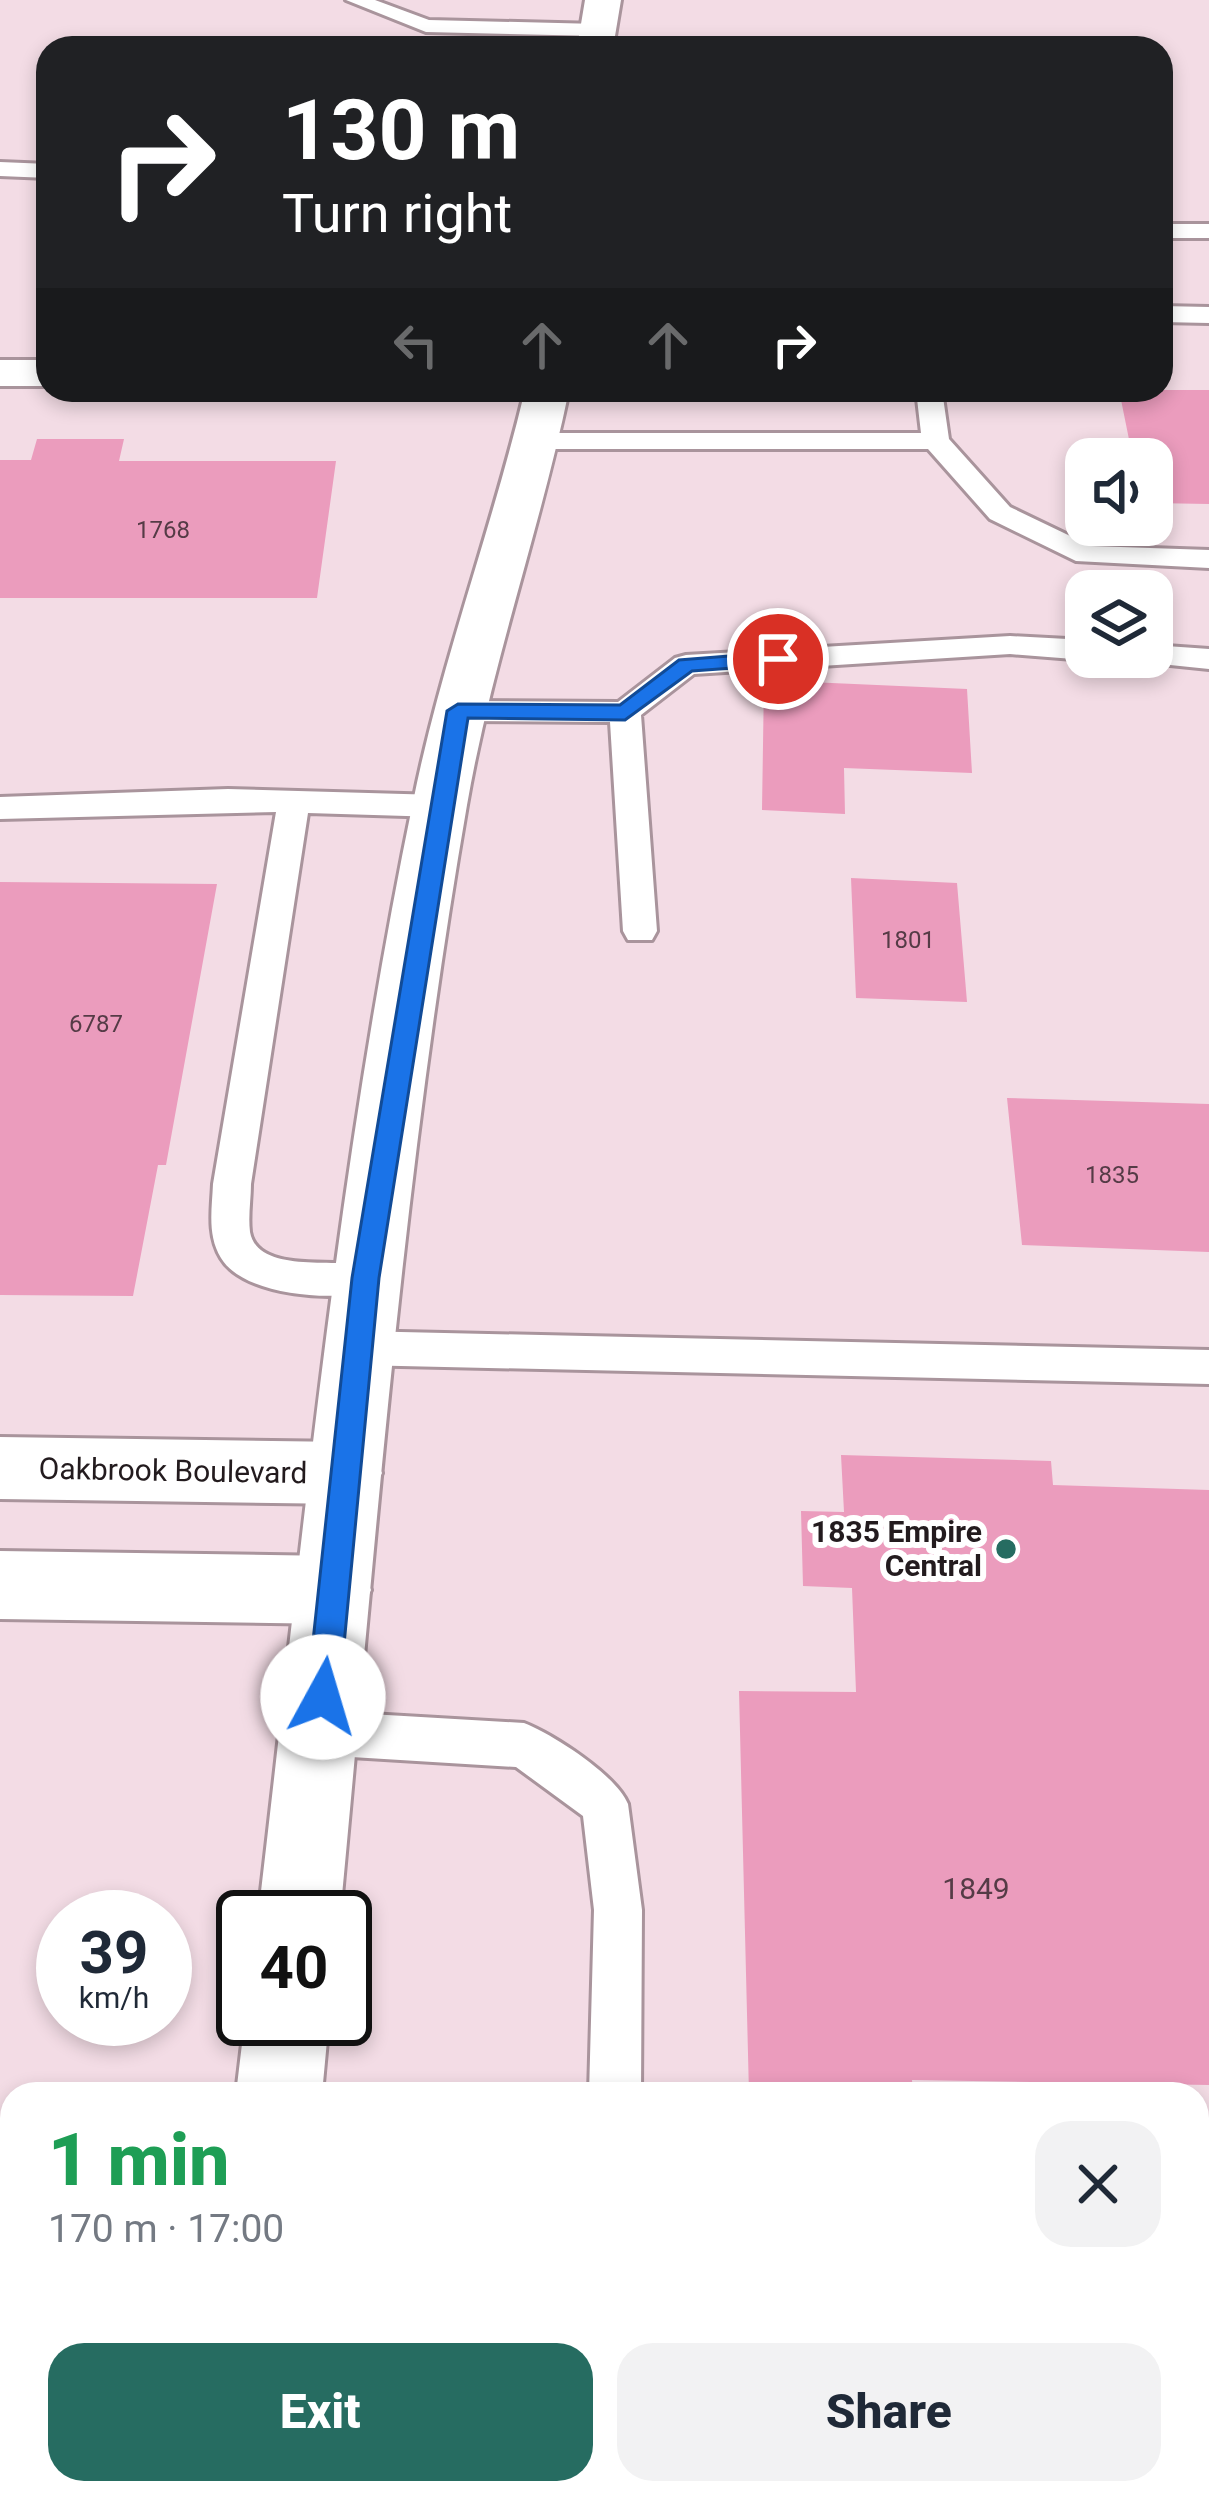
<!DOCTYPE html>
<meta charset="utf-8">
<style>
body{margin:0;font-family:Roboto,sans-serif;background:#f2f2f3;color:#1f2937;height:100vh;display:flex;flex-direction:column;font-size:45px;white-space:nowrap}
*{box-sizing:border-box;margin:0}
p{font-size:39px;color:#747a83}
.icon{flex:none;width:66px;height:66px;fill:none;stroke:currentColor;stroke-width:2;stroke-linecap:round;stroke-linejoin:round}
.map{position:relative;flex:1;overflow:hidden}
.drawer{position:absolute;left:0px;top:2082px;width:1209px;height:423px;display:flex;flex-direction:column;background:#fff;border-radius:36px 36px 0 0;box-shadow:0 6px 18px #0003}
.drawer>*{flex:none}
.banner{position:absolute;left:36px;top:36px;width:1137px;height:366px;border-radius:36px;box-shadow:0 6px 18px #0003;background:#202124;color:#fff;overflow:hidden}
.controls{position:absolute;left:1065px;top:438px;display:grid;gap:24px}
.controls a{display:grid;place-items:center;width:108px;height:108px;border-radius:24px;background:#fff;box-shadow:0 6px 18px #0003;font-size:60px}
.speed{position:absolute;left:36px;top:1890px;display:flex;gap:24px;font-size:60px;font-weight:700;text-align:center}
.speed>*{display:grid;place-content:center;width:156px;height:156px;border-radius:50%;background:#fff;box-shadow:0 6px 18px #0003;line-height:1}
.speed small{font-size:30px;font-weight:400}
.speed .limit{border:6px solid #111;border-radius:18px;background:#fff;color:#111}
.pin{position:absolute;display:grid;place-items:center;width:102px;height:102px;color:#fff;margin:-51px;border:6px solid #fff;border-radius:50%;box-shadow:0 3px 12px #0007}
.me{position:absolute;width:132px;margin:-66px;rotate:6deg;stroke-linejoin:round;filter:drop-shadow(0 0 9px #0008)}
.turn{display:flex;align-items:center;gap:42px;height:252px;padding:0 48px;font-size:54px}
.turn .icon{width:156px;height:156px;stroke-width:2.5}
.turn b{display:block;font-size:84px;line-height:102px}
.lanes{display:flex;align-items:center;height:114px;padding:0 48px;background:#0003;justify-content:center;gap:60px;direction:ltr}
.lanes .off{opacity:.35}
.round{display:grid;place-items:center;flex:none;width:126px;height:126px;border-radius:36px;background:#f2f2f3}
.head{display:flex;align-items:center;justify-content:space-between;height:204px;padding:0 48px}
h1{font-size:72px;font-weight:800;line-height:90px;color:#1e9e55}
.button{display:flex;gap:24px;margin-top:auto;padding:24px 48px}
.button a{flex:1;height:138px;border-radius:36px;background:#266c61;color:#fff;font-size:48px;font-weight:800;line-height:138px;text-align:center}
.button a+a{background:#f2f2f3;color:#1f2937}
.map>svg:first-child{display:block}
.building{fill:#eb9cbd}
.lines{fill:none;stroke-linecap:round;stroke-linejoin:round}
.service-casing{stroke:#a9949c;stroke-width:6}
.minor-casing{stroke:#a9949c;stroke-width:6}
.tertiary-casing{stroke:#a9949c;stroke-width:6}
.service{fill:#fff;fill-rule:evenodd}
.minor{fill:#fff;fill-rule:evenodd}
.tertiary{fill:#fff;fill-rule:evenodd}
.route{fill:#1a73e8;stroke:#114b97;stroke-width:3}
.poi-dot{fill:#266c61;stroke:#fff;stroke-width:4.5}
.labels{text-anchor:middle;stroke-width:12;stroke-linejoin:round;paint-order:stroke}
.number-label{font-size:24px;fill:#553b46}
.street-label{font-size:30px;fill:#231b1e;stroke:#fff}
.poi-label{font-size:30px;font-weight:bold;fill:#231b1e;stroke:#fff;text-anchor:end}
.near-number-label{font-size:30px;fill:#553b46}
</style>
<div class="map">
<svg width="1209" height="2504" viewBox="0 0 1209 2504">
<rect width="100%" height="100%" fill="#f3dce5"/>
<!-- building -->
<path class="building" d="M1119,390H1209V504L1152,503V459H1133Z
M37,439H124L119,461H336L317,598H0V460H31Z
M764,680L967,689L972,773L844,768L845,814L762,810Z
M851,878L957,883L967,1002L856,998Z
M0,882L217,884L166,1165H158L133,1296L0,1295Z
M1007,1098L1209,1104V1252L1022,1245Z
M841,1455L1051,1461L1053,1485L1209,1490V2085L912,2080L913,2094H749L739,1691L856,1692L852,1588L803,1586L801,1511L844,1512Z"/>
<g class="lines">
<defs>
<path id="service" d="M346,0H375L429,20L598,24L609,30L598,36L426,32Z
M595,41L652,42L663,48L584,47Z
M0,162L48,164V178L0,176Z
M1161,224H1209V238H1161Z
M1161,306L1209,307V323L1161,322Z
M916,390H942L949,439L1010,507L1091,546L1209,550V568L1076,561L990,519L928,449H537L523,441L537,433H921Z
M1010,636L1086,640V657H1096L1086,660L1010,654L694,674L641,715L657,931L652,940H628L623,931L610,722L458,721L442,711L458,701L618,702L675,658L686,655Z
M1152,645L1209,649V669L1141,662L1138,657H1152Z
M228,789L439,795L451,798L455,806L451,814L439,817L308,813L251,1184C251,1199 248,1216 250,1232C258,1277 346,1256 379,1267L385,1278L379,1289C340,1303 244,1297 221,1258C207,1235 212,1209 213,1184L276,812L0,819V797Z
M357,1331L1209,1350V1384L357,1365L343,1360L337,1348L343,1336Z
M319,1711L524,1723C554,1735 616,1775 628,1804L642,1910L641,2094H589L594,1910L583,1816L516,1767L319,1755L303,1748L296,1733L303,1718Z
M541,2493H602L598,2504H536Z"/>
<path id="minor" d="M0,360H48V386H0Z
M0,1437L346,1442L371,1451L382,1473L371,1495L346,1504L0,1499Z
M0,1551L334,1556L360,1566L371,1590L360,1614L334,1624L0,1619Z"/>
<path id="tertiary" d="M585,0H621L613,48H577Z
M525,390H569C540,530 491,665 467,805C403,1173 375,1546 340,1917H258C302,1545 337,1169 413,802C441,662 492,529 525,390Z
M245,2019H329L322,2094H236Z
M187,2493H283L282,2504H186Z"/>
</defs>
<!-- service casing -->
<use href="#service" class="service-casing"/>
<!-- minor casing -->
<use href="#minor" class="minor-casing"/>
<!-- tertiary casing -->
<use href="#tertiary" class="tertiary-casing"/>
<!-- service -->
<use href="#service" class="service"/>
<!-- minor -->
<use href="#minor" class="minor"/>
<!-- tertiary -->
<use href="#tertiary" class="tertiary"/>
</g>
<!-- route -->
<path class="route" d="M778,652L789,659L786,664L692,671L625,720L468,718L379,1278L339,1697L334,1708L323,1712L312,1708L307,1697L352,1278L447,711L458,704L620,705L679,660Z"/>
<!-- markers -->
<circle class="poi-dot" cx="1006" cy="1549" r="12"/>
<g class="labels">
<!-- number labels -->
<g class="number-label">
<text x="163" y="538">1768</text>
<text x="908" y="948">1801</text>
<text x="96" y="1032">6787</text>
<text x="1112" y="1183">1835</text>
</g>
<!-- street labels -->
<g class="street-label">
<text transform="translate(173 1471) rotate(1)" y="10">Oakbrook Boulevard</text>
</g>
<!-- poi labels -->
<g class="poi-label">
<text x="982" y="1542">1835 Empire<tspan x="982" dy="34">Central</tspan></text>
</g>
<!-- near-number labels -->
<g class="near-number-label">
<text x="976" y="1899">1849</text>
</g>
</g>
</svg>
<div class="controls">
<a><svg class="icon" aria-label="sound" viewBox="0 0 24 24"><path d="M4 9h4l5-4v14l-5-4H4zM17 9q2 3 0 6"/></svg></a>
<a><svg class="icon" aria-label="layers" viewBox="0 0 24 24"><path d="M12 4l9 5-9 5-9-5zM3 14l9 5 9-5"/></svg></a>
</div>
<div class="speed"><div>39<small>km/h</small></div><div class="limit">40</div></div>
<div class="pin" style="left:778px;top:659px;background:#d93025"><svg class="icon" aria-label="arrive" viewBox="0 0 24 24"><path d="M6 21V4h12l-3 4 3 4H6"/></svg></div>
<svg class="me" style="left:323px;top:1697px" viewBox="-20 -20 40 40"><circle r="19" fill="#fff"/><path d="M0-13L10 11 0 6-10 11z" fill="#1a73e8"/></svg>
<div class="banner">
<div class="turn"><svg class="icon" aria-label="right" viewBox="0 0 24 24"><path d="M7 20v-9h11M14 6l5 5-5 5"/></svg><div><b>130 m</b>Turn right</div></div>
<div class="lanes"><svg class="icon off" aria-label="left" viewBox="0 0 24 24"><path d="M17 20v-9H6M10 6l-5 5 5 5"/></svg><svg class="icon off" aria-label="ahead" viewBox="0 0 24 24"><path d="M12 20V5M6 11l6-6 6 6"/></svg><svg class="icon off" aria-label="ahead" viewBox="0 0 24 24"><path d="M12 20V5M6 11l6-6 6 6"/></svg><svg class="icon" aria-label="right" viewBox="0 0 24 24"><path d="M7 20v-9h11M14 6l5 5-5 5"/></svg></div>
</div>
<section class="drawer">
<div class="head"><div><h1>1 min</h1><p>170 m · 17:00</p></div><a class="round"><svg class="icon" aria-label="close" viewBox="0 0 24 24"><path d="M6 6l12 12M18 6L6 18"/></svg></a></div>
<div class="button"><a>Exit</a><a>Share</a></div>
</section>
</div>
